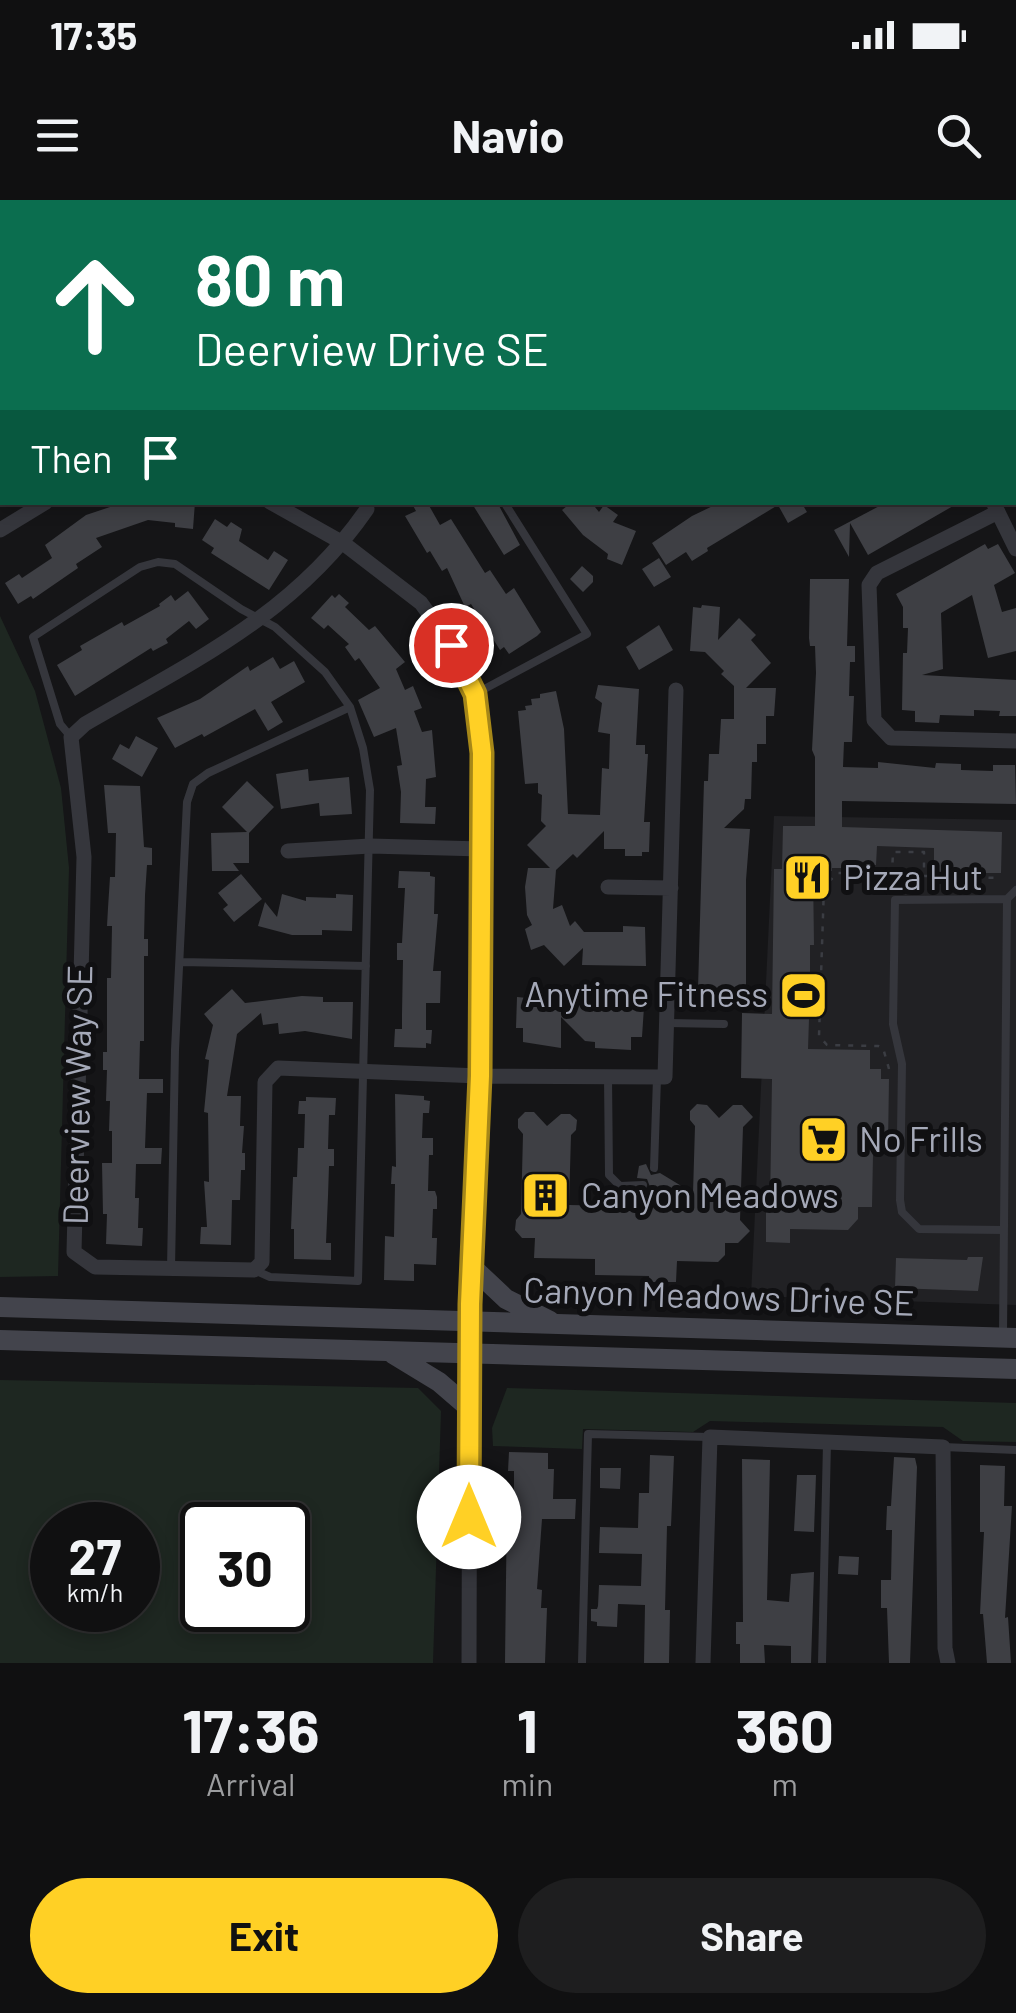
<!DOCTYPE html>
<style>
body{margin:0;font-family:Barlow,sans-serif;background:#1e1e1f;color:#f1f3f6;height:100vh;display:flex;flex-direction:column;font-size:38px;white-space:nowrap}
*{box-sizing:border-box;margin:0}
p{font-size:32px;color:#9c9d9f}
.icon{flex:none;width:55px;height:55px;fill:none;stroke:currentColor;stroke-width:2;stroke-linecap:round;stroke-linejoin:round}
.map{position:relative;height:1463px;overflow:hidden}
.panel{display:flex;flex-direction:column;background:#101011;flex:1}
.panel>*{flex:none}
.guide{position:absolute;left:0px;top:0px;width:1018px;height:305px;box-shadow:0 5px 15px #0003,0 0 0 2px #303031;background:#0b6e4f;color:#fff;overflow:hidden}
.speed{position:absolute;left:30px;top:1302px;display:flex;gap:20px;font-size:50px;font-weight:700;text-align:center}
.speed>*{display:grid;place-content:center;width:130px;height:130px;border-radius:50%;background:#101011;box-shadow:0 5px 15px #0003,0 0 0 2px #303031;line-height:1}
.speed small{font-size:25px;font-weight:400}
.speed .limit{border:5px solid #111;border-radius:15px;background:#fff;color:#111}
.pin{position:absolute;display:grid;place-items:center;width:85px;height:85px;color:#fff;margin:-42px;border:5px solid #fff;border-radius:50%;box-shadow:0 2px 10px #0007}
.me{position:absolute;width:110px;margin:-55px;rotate:0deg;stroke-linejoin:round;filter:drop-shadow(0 0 8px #0008)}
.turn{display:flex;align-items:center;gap:35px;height:210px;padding:0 30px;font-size:45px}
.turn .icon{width:130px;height:130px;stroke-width:2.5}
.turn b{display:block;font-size:70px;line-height:85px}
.then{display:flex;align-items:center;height:95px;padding:0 30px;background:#0003;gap:20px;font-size:38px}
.eta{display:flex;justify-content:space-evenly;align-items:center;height:170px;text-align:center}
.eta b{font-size:60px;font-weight:700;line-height:70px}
.primary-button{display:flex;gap:20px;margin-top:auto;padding:20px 30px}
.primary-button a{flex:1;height:115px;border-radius:60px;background:#ffd025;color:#111;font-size:40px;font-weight:700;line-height:115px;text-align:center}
.primary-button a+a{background:#1e1e1f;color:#f1f3f6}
.status{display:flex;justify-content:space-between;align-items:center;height:70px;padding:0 50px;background:#101011;direction:ltr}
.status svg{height:28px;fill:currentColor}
header{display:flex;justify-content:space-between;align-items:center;height:130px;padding:0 30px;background:#101011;font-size:45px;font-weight:700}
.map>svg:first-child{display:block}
.built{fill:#212124}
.green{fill:#1e2721;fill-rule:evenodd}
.building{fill:#3e3f44}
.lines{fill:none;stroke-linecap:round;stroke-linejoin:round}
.path{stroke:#3b3d43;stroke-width:2.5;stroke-dasharray:5 8;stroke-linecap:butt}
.lane{stroke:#35363c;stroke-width:8}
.street{stroke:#35363c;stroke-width:15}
.secondary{stroke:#43444c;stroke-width:20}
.route-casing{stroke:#a68718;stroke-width:25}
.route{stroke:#ffd025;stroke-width:18}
.labels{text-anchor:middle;stroke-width:10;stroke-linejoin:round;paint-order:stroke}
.poi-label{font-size:35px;fill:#a5a9b8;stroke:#101012;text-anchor:start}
.street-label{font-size:35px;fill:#a5a9b8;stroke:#101012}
</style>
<div class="status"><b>17:35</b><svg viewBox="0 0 49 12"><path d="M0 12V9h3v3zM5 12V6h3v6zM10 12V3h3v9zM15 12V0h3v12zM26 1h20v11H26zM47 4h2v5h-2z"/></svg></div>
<header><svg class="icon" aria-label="menu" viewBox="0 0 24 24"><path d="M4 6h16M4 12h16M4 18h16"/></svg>Navio<svg class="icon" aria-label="search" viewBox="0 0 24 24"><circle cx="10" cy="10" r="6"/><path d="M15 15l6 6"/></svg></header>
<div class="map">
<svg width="1016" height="1463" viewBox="0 0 1016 1463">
<rect width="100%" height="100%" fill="#151517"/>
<!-- built -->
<path class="built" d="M774,616L1016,620V1105L751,1096Z"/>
<!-- green -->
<path class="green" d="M0,416L35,491L61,588L69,668L58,1076L0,1077Z
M0,1180L418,1188L441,1211L433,1463H0ZM52,1325H138V1410H52ZM202,1325H288V1410H202Z
M507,1188L1016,1203V1242L963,1241L943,1227L710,1221L693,1232L583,1229L582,1249L493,1246L492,1228Z"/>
<!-- building -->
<path class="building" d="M111,302H195L193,329L175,327V323L148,320L96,338L102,347L76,364L78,368L33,399L31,396L18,404L5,383L19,374L22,378L52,358L45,345L86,315L113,306Z
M411,302H427L440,325L451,319L485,373L490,370L506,394L514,388L541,432L537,436L509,454L504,447L500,450L471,404L465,407L447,368L442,371L430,351L427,353L405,316L416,311Z
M471,302H497L520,345L504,355Z
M572,302H591L599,312L604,305L618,315L613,322L636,331L622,365L607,359L608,354L583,335L562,310Z
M721,302H801L807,312L788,323L778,305L707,348L708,351L692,361L686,352L666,365L652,343L692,316Z
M887,302H960L868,355L850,323L849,357L834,330Z
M215,319L227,327L231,322L242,329L239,341L268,360L274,351L288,360L269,390L211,353L214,348L202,340Z
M985,344L988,349L998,344L1015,373L994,385L1002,412L1016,408V451L988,458L972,395L941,413L943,469L922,475L1016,480V516H999L1000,511L974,510V516L940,515L939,523L915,522V511L902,510L903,453H907L908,428H903V407L896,394Z
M659,358L671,377L654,387L642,369Z
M582,366L593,376V382L583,392L570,379Z
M810,379H849L847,446H855V462H850L849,496H854L852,542H844L843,567L878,568V562L935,568L936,563L961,564V570L993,571V565H1015L1016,604L842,601V627L1002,632L1001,673H974V678L959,677L960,672H934V648L877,646L876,665H847V668H832V671H813L814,745H810V774H814L813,819H809L808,849L870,850V869H881V879H889L888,945H883V955H873L872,1007H858V1019L848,1030L790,1029V1043L766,1042V1007H770L772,879L741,878L742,813L772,814L774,669H782L783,626H815V557L812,550L816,473L815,446H810L809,438Z
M188,391L209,419L196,429L189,421L166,439L168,443L153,451L151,448L75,496L57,465L82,450L80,446L122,422L124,426L160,406L159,404L171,395L175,401Z
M339,394L349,403L345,407L369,430L375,426L405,462L396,469L405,490L413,486L422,508L414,511L422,532L432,530L436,577L426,579L425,607H436L435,624L400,623L401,592L397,566L402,565L396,528L374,537L358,500L380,488L359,458L355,461L345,447L349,444L328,425L324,429L311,418L332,395L335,398Z
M702,405L720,407L718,440L739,418L756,435L751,440L771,463L746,488H776L774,516H766V544H757V562H752L751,599H745L744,609L724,628L750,629L746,680V790L698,789L704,581H708L709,554H719L721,519H734V486L721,474L724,471L705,452L690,451L693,407L701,408Z
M659,425L673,450L639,470L626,447Z
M273,457L280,469L294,461L305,482L271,502L283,522L268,531L255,509L204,537L202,534L175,548L157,518L200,499L248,466L250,471Z
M598,485L639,489L636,545H645V554H648L644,622H650L649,652H642V656H625V649H604V631L577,658L573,654L556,670L553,709L562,705L570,726L575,721L584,732H623V726L645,727L646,766L582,765L583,748L564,766L544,745L531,750L525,729L532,725L527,715L525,687L528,668H550L527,645L546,626L541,621L542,595L538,593V583L525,584L518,511L526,510L525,506L532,505L531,499L540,498V494L556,491L564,529L568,614L600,615L602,568L609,569L610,534L598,532L602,503L595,498Z
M136,536L158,548L142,577L112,559L120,544L129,549Z
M308,569L309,581L349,577L352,614L320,616L319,603L281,609L276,574Z
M247,581L274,607L249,633V663H233L239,671H212L211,633L247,632L222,607Z
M104,585L140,586L144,647L152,648V665H147L145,695L144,739H148V756H144V841H140L139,879H163V893H147L145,948H162L161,964H136L135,998H139L138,1028H143L142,1046L106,1044L107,1014H103L102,963H112V931H109L110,901H106L107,870H103V852H107V778H111L112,726H107L108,708L110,677H115L116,633H108Z
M399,671L430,672V676L435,677L434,714H438L433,771H441L440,803H426V830H432L431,844L426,843V848L394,847L395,829H402V814L403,760H397V743H402L405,688H398Z
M241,674L262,699L234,722L223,709L228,705L218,693Z
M282,694L306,701V697L336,698V694L353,695L352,731L322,730V735H292L258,726L265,702L277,717Z
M232,789L245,803L302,796L323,797V802H353L352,839L305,831L279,834L278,823L263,825L261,813L237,834L227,896H241L240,926H244L242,953H245V970H241L240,1000H232L231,1045L200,1044L201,1027H207L204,981L209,982L208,913L204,912L209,860L205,859L213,825L204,814Z
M517,797L569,802V805L644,807L642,837H631V850L595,848V842L585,841L561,817V848L523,842V828H516Z
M395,894L424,896V900L430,901L429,913H423L422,938H433V955H429L428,991H435L437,997V1009H433L432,1038H437L436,1065L414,1064V1081L384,1080L385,1036L394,1037L395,984H391L392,966L396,967Z
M306,897L336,898L335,915H329L328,949H334V966H329L328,996L326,1043H331V1060L294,1059V1029H291L293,977H297L298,948H304L305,914H298L299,901H306Z
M697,904L707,905L719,918L733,905H742L753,917L743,927L740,1020L750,1031L738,1043H725V1055L718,1062L677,1061L676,1082H649V1076L595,1075V1059L534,1058L535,1038H522L515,1030L516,1020L521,1014L523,934L518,928V919L525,912H534L547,926L561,914H570L577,920L576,930L571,935L569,1005L618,1006V999L672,1001L650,987L647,979L637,978L639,966L646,964L651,975L660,973L693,993L695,926L690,920V911Z
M968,1057H983L978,1091L895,1088L896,1058L967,1060Z
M509,1252L548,1253V1269H554L553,1299H576L575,1319H542L537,1389L542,1390L541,1408H547L545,1463H505L507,1299H514V1271H508Z
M650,1255L674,1256L671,1326H667L665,1410H670L669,1463H644L645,1405L618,1404L617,1427L597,1426V1422L591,1421V1409H597L598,1406L599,1385L641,1386L642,1354L599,1353L600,1327L638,1328L639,1293H649Z
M894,1257L915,1258L917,1267L910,1463H889L887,1408H881V1380H891L892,1330H886L887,1306H891Z
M742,1259L770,1260L767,1400L789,1402L791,1374L814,1372L811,1463H791V1446L764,1445L765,1463H740V1444H736V1422H743Z
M980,1265L1005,1266L1004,1306H1012L1005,1418L1008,1417L1011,1463H987L983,1414H980L984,1332H980Z
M600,1268H621L620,1289L600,1288Z
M797,1275H816L814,1332L794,1331Z
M839,1356L859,1357L858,1375L838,1374Z"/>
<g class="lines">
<!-- path -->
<path class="path" d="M598,2L601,0
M0,223L2,222
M889,869L883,848L878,846L827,845L819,836L824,686L838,673L892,674L893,652H924V676L1000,678"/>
<!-- lane -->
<path class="lane" d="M145,0L147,2
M273,2L276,0
M475,494L587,434L504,302
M71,537L60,524L33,437L140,367L158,362L175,364L241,409L275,427L325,472L350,507L363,548L370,590L358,1081L270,1077L254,1070
M181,762L366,766
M668,823L724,824
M608,877L609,975L620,986L643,985
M654,968L657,878
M1003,1030L919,1029L902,1012L900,1000L902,864L893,824L895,700L1007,699
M171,1068L175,850L187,602L193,584L208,573L350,507
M1003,1134L1007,699L1016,690
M943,1247L1016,1250
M582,1463L588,1234L709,1237
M822,1463L827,1243"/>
<!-- street -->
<path class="street" d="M695,0L697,2
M477,2H482
M0,21L2,25
M270,302L343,343L421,403L451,445L475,494L482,553V649L480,876L470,1104L469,1463
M993,302L1016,349
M367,309C295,414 192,462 85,524L71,537L84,657L74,1052L95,1067L254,1070L262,1062L265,882L278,868L480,876L665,877L676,490
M998,312L877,373L869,385L874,520L891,538L1016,541
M0,330L46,302
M288,651L370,646L482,649
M608,687L671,688
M703,1463L710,1237L943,1247L945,1448L948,1463"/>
<!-- secondary -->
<path class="secondary" d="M936,0L938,2
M1015,125L1016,127
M472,1067L506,1099L550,1121
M0,1107L1016,1138
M0,1140L1016,1169
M393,1154L439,1182L468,1207"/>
</g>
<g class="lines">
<defs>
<path id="route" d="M451,445L475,494L482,553L480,876L470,1104L469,1317"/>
</defs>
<!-- route casing -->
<use href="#route" class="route-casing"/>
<!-- route -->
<use href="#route" class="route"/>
</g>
<!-- icons -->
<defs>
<symbol id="restaurant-square" viewBox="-11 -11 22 22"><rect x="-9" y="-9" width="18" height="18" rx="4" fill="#ffd025" stroke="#101012"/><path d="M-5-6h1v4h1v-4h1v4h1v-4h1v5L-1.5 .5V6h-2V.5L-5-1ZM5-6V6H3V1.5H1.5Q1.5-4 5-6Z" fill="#111"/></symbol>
<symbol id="stadium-square" viewBox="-11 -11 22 22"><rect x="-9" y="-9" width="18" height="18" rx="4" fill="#ffd025" stroke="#101012"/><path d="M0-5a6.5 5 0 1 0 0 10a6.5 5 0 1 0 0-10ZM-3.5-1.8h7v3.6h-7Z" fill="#111"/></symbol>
<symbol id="supermarket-square" viewBox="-11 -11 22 22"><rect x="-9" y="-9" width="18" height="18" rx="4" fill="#ffd025" stroke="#101012"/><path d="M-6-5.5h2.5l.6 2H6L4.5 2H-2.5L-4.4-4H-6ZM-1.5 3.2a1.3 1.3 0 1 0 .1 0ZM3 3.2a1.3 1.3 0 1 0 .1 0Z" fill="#111"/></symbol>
<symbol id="building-square" viewBox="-11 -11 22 22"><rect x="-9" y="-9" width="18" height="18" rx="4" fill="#ffd025" stroke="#101012"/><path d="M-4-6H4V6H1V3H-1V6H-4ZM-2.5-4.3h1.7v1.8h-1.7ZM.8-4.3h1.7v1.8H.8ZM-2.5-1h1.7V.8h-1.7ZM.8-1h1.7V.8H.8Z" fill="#111"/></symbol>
</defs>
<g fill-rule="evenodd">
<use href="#restaurant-square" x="780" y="650" width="55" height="55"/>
<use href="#stadium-square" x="776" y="768" width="55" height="55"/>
<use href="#supermarket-square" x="796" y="912" width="55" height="55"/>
<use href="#building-square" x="518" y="968" width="55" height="55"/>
</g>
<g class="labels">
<!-- poi labels -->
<g class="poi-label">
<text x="843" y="690">Pizza Hut</text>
<text x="768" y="807" text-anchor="end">Anytime Fitness</text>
<text x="859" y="952">No Frills</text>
<text x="581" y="1008">Canyon Meadows</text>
</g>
<!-- street labels -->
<g class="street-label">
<text transform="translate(78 895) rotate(-89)" y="12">Deerview Way SE</text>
<text transform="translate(719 1097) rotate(2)" y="12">Canyon Meadows Drive SE</text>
</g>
</g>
</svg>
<div class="speed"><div>27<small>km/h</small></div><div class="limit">30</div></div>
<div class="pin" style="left:451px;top:445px;background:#d93025"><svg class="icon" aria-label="arrive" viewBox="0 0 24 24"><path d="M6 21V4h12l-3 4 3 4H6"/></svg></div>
<svg class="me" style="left:469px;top:1317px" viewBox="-20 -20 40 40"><circle r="19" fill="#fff"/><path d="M0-13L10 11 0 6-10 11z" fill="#ffd025"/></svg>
<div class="guide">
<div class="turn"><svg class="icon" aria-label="ahead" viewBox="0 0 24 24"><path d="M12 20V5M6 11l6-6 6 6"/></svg><div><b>80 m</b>Deerview Drive SE</div></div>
<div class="then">Then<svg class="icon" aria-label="arrive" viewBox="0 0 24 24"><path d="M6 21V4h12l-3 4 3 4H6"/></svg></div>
</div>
</div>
<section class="panel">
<div class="eta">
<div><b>17:36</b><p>Arrival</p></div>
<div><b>1</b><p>min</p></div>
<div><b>360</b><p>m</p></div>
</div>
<div class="primary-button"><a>Exit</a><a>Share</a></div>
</section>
